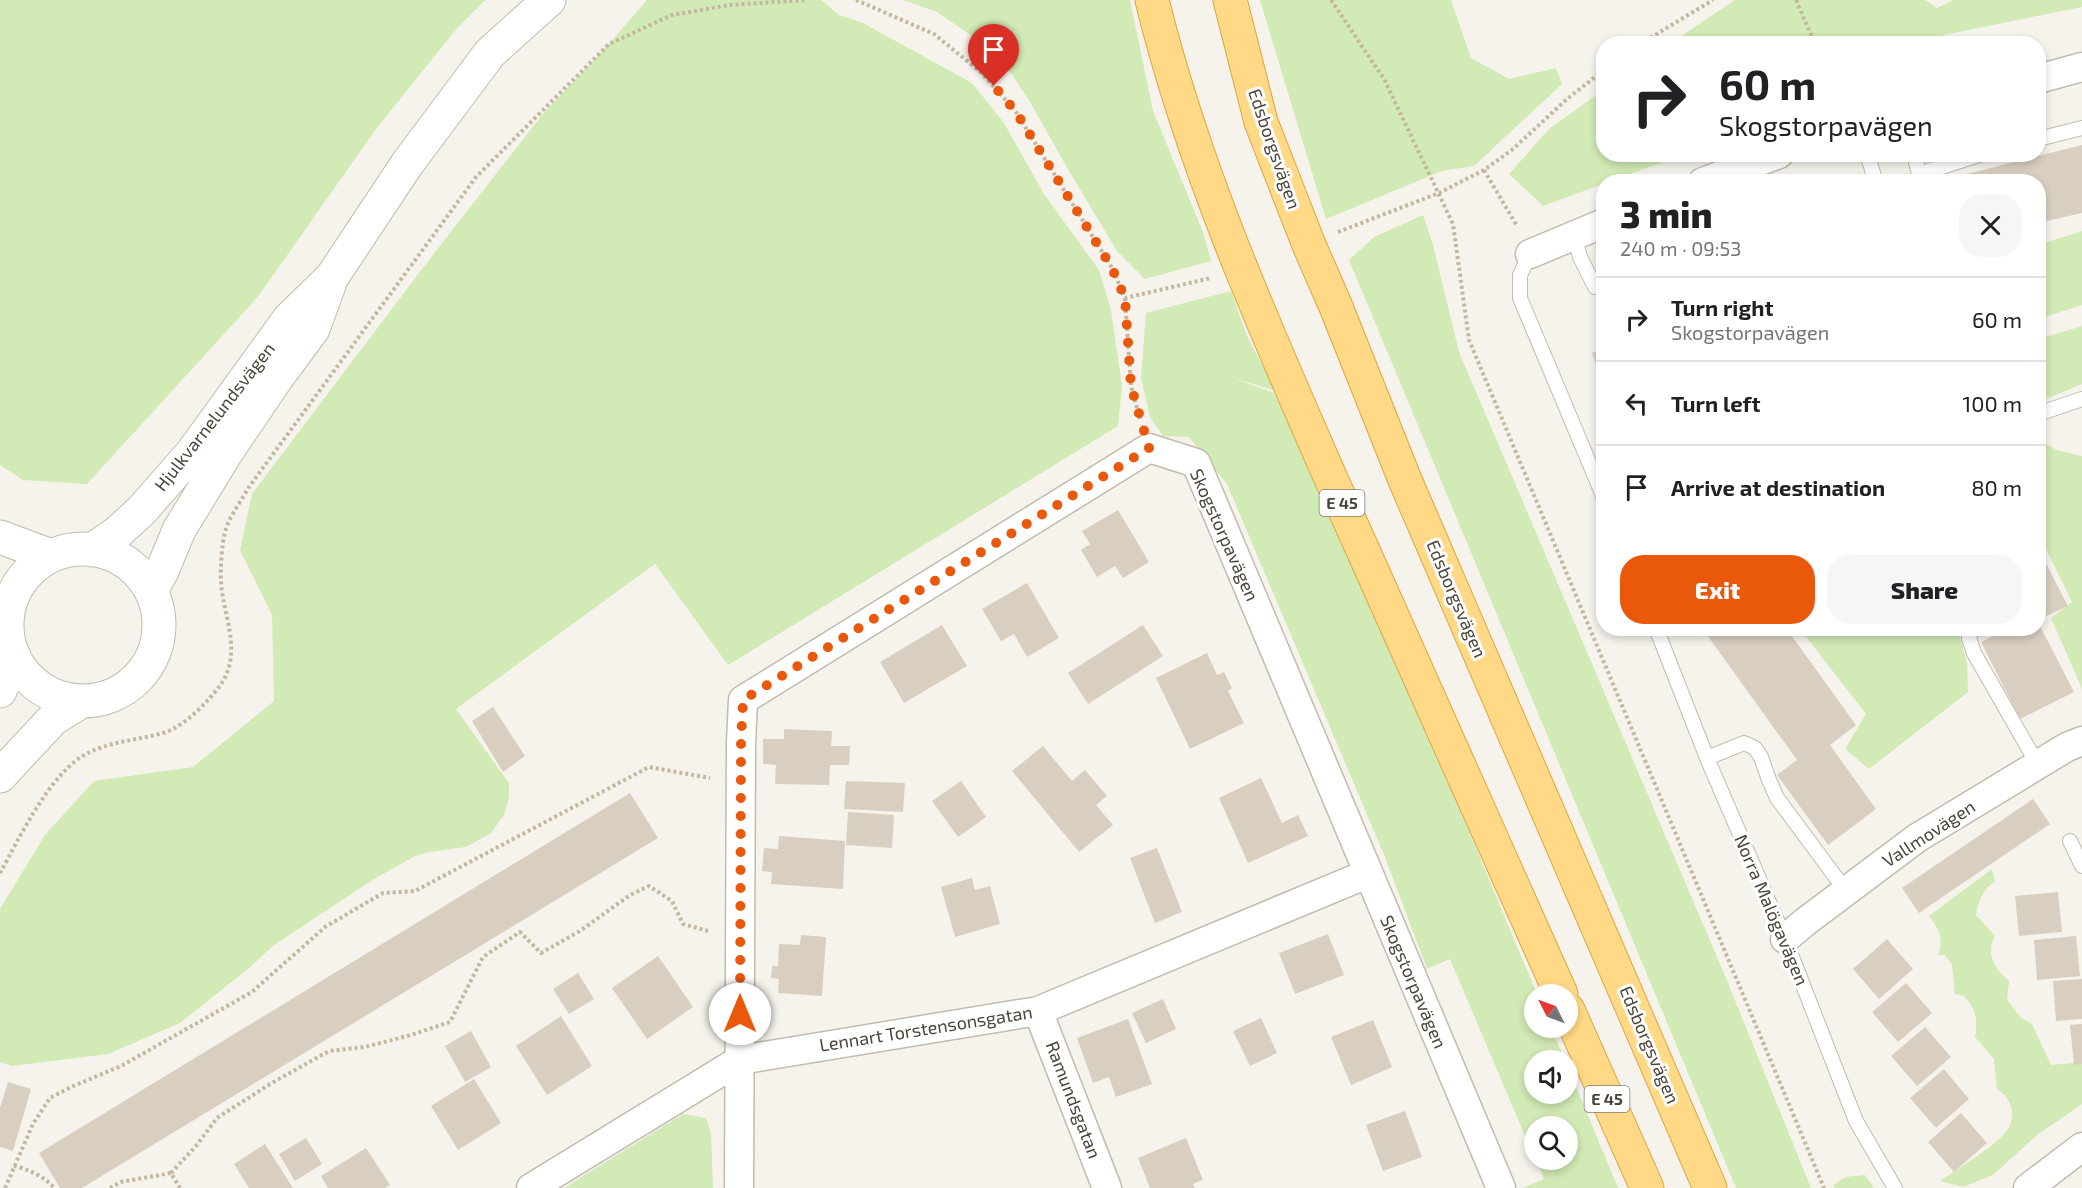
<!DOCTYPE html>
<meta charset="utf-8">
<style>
body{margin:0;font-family:"Exo 2",sans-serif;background:#f6f6f6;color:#202124;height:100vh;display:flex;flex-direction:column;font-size:22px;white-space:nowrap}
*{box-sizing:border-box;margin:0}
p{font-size:20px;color:#757577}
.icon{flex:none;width:33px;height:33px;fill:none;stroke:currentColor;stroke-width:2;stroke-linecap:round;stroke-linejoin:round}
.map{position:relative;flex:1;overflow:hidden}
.details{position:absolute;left:1596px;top:174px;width:450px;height:462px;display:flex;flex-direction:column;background:#fff;border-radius:24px;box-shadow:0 3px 9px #0003}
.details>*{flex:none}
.hud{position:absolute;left:1596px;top:36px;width:450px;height:126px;border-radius:24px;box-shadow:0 3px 9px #0003;background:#fff;color:#202124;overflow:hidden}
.needle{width:39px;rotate:312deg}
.buttons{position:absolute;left:1524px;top:984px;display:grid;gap:12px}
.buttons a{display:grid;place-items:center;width:54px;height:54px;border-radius:50%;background:#fff;box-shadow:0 3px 9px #0003;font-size:30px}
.pin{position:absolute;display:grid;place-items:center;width:51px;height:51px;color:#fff;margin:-62px -26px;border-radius:50% 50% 50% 0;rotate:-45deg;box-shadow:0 0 6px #0007}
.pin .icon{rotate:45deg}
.me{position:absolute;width:66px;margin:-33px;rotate:0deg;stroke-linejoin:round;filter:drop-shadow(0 0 4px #0008)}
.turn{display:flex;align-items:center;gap:21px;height:126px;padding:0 24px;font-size:27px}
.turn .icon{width:78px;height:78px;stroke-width:2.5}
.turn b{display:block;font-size:42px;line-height:51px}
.round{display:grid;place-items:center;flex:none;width:63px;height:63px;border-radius:24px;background:#f6f6f6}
.summary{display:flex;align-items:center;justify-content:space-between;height:102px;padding:0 24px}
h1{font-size:36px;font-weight:800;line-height:45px}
.action{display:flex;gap:12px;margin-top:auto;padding:12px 24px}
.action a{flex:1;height:69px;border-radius:24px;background:#ea580c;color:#fff;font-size:24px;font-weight:800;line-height:69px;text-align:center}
.action a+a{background:#f6f6f6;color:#202124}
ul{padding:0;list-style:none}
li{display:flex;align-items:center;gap:18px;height:84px;padding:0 24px;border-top:2px solid #e0e0e0}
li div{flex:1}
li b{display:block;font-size:22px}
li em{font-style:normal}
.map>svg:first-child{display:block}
.green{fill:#d2eab5}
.building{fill:#d8cfc1}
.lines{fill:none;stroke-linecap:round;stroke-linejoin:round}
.service-casing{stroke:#c2bbae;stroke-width:16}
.minor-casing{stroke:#c2bbae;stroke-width:31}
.tertiary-casing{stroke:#c2bbae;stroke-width:35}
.trunk-casing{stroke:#e0a43c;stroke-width:35}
.path{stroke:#c4b79f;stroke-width:4;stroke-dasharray:3 3;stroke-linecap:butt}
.service{stroke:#fff;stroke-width:14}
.minor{stroke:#fff;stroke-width:28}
.tertiary{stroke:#fff;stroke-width:33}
.trunk{stroke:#ffd985;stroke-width:33}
.route{stroke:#ea580c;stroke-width:10;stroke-dasharray:0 18}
.labels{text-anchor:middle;stroke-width:6;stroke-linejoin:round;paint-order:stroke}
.shield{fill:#fff;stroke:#817c74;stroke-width:1.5}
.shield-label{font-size:16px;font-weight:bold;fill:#4b4439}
.street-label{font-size:18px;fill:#4b4439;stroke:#fff}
</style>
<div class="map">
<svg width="2082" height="1188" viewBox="0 0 2082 1188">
<rect width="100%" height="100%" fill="#f6f3ec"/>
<!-- green -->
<path class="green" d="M0,0H485L458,27L376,129L257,298L87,484L23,480L0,465Z
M647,0H821L839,15L863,23L972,83L1004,123L1044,194L1099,270L1111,310L1122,386L1118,426L728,665L655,564L456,709L509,783V798L504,815L491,833L466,847L429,852L415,856L374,879L274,945L249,968L180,1023L108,1054L12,1066L0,1062V909L45,835L94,781L193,767L274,701L272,615L240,550L252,494L422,269L542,115L609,44Z
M903,0H1130L1153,111L1203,232L1211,261L1145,279L1117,251L1069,171L1030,102L998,54L937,12Z
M1260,0H1451L1471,58L1509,79L1556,68L1562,84L1474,166L1442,171L1326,219Z
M1735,0H1925L1937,8L1953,0H2082V7L1943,35L1945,43H1671Z
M1603,90L1604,154L1684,155L1610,181L1604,182L1603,184L1543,206L1509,174L1549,129Z
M1423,215L1433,245L1459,352L1726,978L1811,1188H1736L1349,260L1374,237Z
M2082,231V305L2039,319V245Z
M1231,291L1247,336L1276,391L1230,377L1274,393L1335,512L1537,994H1534V1028H1551L1565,1060H1534V1094H1568V1067L1618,1188H1522L1544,1179L1536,1160H1568V1126H1534V1157L1450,959L1427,969L1385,857L1227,484L1189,437L1163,436L1150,417L1141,378L1146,313Z
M2082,326V384L2039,402V339Z
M2038,440L2057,450L2082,456V689L2051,618L2072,602L2039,535Z
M1800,629H1958L1967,663L1968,692L1869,769L1845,749L1866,714Z
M1992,869L1995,882C1983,888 1978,902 1976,915L1995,936C1985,953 1995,970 2009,981L2007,1000L2021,1018L2032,1024L2051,1065L2082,1062V1104L2037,1135L1993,1175L1963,1187L1940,1181C1957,1169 1998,1145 2008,1129C2017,1114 2011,1098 1997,1089L1994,1059L1975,1037C1978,1018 1976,1010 1964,996L1955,994L1952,965L1945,955H1938C1944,938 1939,929 1929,916Z
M683,1114L706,1118L711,1133L713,1188H564Z
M1865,1175L1874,1188H1835L1833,1185L1846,1177Z"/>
<!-- building -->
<path class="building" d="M2082,145V213L2038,223V182H1960L1959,176Z
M1604,348V384H1603L1592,353Z
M1118,510L1149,562L1123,578L1115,566L1097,577L1081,550L1090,544L1082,531Z
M2038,548L2068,606L2038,620Z
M1027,583L1059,638L1027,657L1014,634L1001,641L982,609Z
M2038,622L2074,692L2020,719L1981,642L2004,631L2002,628H2038Z
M942,625L967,666L904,703L880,662Z
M1143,625L1163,656L1088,704L1068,673Z
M1702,628H1786L1856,725L1830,745L1876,809L1828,845L1777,775L1797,760Z
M1207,653L1217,675L1224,672L1232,688L1228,691L1244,723L1190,749L1156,678Z
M493,707L525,756L503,772L472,721Z
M784,729L832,731L831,746H850L849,765H830L829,785L775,784L776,765L763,764V739H784Z
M1043,746L1072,781L1085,770L1107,796L1096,805L1113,825L1079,852L1012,771Z
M1261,778L1282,823L1298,815L1308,836L1248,863L1219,798Z
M846,781L905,783L903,812L844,809Z
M961,781L986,817L958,837L932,801Z
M630,793L658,838L82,1188H60L39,1153Z
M2033,799L2050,824L1919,913L1902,888Z
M848,812L894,815L892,848L846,845Z
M779,836L845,841L843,889L771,884L772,872L762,871L764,848L778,849Z
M1157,848L1182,912L1155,923L1130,858Z
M972,878L975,890L990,886L1000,924L955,937L941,887Z
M2058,892L2062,932L2019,936L2015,896Z
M1328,934L1344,975L1295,994L1279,953Z
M801,935L826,937L822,996L778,993L779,979L771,978L772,966H778L779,944L800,945Z
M2076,936L2080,976L2037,980L2034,940Z
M1887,939L1913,969L1879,999L1853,969Z
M658,956L693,1007L647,1039L612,988Z
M578,973L594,999L569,1014L553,989Z
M2082,979V1019L2056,1021L2053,981Z
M1906,983L1932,1013L1898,1042L1872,1012Z
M1163,999L1176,1029L1146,1043L1132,1013Z
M561,1016L592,1066L547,1095L516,1046Z
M1261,1018L1277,1053L1250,1066L1233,1031Z
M1128,1019L1152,1084L1116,1097L1109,1077L1093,1083L1077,1038Z
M1373,1020L1392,1067L1351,1085L1331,1037Z
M2082,1024V1064L2074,1065L2070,1025Z
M1925,1027L1951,1057L1917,1086L1891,1056Z
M471,1031L491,1067L465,1082L445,1046Z
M1944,1069L1969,1099L1936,1128L1910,1098Z
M474,1079L501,1123L458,1150L431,1106Z
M8,1082L31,1089L13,1151L0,1147V1108Z
M1405,1111L1422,1157L1383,1171L1366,1125Z
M1961,1113L1987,1143L1954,1172L1928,1142Z
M306,1138L322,1164L295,1181L279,1154Z
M1186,1138L1203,1180L1193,1184L1195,1188H1150L1138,1158Z
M265,1144L293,1188H249L234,1164Z
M366,1148L390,1185L385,1188H328L321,1176Z"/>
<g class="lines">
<defs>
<path id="service" d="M2038,139L2082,128
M1867,154L1876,182
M1914,154L1919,174L1982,154
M1574,236L1580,257L1595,287L1604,284
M1530,254L1520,275V298L1604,498
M2038,414L2082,399
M1656,628L1707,758L1785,939L1856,1121L1895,1188
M1972,628L1969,638L1974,653L2038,765
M1707,758L1744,743L1755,748L1761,757L1769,780L1777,798L1846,891
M2070,841L2082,866"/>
<path id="minor" d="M2038,79L2082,67
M1703,182L1779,154
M1530,254L1604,223
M1785,939L1805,922L1917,838L2067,747L2082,741
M1038,1011L1107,1188
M531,1188L740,1060L1038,1011L1367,874
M739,1188L741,742L743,700L1149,448L1196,463L1501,1188
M2028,1188L2082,1147"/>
<path id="tertiary" d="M0,537L51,556
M7 625a76 76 0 1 1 152 0a76 76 0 1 1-152 0Z
M92,550L117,533L142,510L192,453L289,319L332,277L407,164L490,53L549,0
M151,591L162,571L179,530L226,453L276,379L313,329L329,285
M0,691L14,656
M0,776L53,719L82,701"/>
<path id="trunk" d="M1152,0C1193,167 1263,324 1332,481C1408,652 1484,823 1561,994
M1230,0L1261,122L1309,245L1336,307L1405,480L1710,1188
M1568,1010L1647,1188"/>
</defs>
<!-- service casing -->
<use href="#service" class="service-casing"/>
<!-- minor casing -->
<use href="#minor" class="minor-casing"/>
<!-- tertiary casing -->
<use href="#tertiary" class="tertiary-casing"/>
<!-- trunk casing -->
<use href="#trunk" class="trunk-casing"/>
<!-- path -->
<path class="path" d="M856,0L934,34L982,73L1016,112L1112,268L1125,298L1211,278
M1331,0L1384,79L1453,224L1469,340L1824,1188
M1796,0L1815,44
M1640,44L1713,0
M1484,170L1517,226
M1338,232L1439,193L1484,170L1513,149L1567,99L1604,70
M1125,298L1131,386L1140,419
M0,873C20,837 51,771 88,753C112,741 138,740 163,733C184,727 209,701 221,684C243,652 223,615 221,582C220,569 222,544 225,532C229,517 241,501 249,487L476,177L609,44L672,15L730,5L806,0
M14,1166C26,1168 47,1178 54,1188
M171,1173L196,1146L217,1118L270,1084L329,1051L365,1047L411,1035L450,1022L483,957L520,932L541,953L580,931L630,895L649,886L672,901L683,924L708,931
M5,1188L33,1124L50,1098L71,1087L121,1066L252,992L325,927L383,893L415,891L649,767L710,778
M110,1188L121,1182L171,1173L180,1188"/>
<!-- service -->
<use href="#service" class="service"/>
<!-- minor -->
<use href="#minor" class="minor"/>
<!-- tertiary -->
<use href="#tertiary" class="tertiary"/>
<!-- trunk -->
<use href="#trunk" class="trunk"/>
</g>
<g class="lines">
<!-- route -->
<path class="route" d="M740,1014L741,742L743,700L1149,448L1131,386L1125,298L1112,268L1016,112L994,86"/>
</g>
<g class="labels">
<!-- shield labels -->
<g class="shield">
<rect x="1319.5" y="490" width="45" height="26" rx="4.5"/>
<rect x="1584.5" y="1086" width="45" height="26" rx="4.5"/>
</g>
<g class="shield-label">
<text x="1342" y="509">E 45</text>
<text x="1607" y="1105">E 45</text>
</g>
<!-- street labels -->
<g class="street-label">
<text transform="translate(1274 149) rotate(71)" y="6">Edsborgsvägen</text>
<text transform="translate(215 417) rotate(-52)" y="6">Hjulkvarnelundsvägen</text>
<text transform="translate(1224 535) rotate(66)" y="6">Skogstorpavägen</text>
<text transform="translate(1456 599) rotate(67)" y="6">Edsborgsvägen</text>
<text transform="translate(1929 834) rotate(-33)" y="6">Vallmovägen</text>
<text transform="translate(1771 910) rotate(67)" y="6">Norra Malögavägen</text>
<text transform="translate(1413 982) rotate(67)" y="6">Skogstorpavägen</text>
<text transform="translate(926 1029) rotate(-9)" y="6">Lennart Torstensonsgatan</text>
<text transform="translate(1649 1045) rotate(67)" y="6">Edsborgsvägen</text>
<text transform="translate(1073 1100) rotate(69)" y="6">Ramundsgatan</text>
</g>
</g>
</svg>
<div class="buttons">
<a><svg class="needle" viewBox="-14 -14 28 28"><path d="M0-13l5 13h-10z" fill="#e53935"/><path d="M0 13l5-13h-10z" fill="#757577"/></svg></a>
<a><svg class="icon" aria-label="sound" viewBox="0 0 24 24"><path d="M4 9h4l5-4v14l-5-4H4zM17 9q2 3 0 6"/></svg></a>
<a><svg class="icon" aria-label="search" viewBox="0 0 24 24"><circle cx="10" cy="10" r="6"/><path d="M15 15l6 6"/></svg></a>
</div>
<div class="pin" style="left:994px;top:86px;background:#d93025"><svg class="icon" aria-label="arrive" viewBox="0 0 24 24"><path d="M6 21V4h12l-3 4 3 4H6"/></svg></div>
<svg class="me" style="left:740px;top:1014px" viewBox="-20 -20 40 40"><circle r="19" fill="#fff"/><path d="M0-13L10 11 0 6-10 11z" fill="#ea580c"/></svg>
<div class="hud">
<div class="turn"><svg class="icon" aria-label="right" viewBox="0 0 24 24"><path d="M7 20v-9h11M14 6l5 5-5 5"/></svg><div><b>60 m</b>Skogstorpavägen</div></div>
</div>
<section class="details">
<div class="summary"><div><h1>3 min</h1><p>240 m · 09:53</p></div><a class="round"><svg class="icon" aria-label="close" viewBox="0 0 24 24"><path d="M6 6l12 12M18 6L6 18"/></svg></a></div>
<ul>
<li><svg class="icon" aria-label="right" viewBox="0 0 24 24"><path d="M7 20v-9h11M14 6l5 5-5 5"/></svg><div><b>Turn right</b><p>Skogstorpavägen</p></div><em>60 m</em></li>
<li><svg class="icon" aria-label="left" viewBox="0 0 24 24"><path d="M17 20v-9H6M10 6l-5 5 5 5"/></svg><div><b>Turn left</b></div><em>100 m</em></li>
<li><svg class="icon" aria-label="arrive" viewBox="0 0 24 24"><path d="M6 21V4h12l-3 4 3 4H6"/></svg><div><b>Arrive at destination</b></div><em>80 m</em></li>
</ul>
<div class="action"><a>Exit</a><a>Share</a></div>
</section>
</div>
